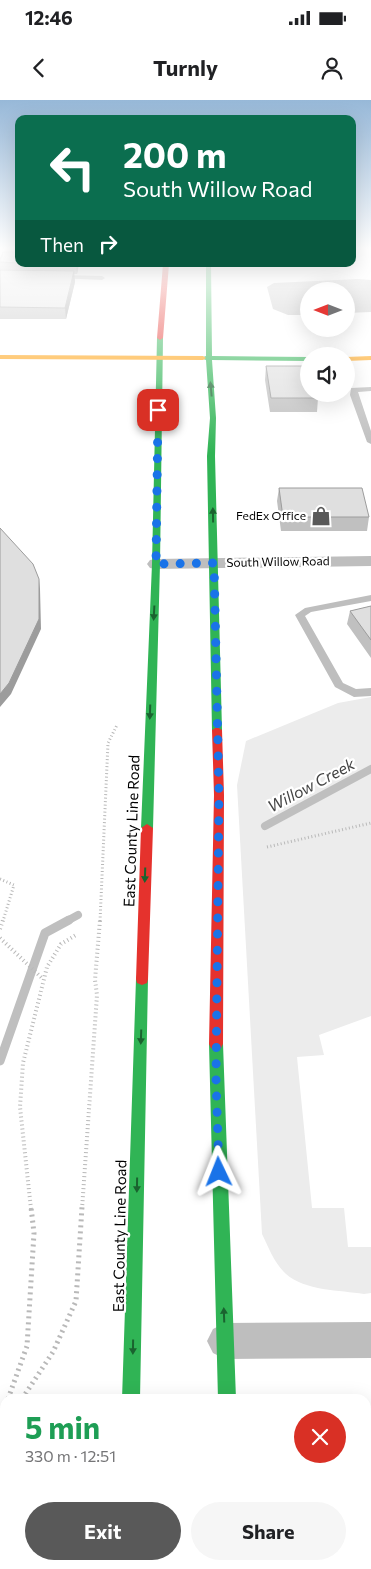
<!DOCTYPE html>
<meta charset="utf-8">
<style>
body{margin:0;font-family:Commissioner,sans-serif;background:#f6f6f6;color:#202124;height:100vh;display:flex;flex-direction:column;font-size:19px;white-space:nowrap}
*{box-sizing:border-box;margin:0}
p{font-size:16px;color:#757577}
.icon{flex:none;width:28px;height:28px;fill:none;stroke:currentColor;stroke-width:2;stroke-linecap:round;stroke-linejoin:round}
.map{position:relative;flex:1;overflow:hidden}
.drawer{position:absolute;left:0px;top:1294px;width:371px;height:176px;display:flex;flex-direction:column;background:#fff;border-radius:15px 15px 0 0;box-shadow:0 5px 20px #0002}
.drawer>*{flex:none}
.guide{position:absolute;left:15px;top:15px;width:341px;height:152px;border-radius:10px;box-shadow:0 5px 20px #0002;background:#0b6e4f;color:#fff;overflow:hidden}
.needle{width:32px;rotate:270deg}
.tools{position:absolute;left:300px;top:182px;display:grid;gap:10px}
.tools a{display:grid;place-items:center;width:55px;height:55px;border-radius:50%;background:#fff;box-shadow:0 5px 20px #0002;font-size:25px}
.pin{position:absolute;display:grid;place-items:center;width:42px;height:42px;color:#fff;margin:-21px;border-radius:10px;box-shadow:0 2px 8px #0006}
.me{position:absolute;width:55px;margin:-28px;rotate:358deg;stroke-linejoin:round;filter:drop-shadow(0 0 4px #0008)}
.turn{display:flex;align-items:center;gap:18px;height:105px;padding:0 25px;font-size:22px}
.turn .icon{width:65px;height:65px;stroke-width:2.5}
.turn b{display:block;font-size:35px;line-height:42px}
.then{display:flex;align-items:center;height:48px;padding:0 25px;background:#0003;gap:10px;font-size:19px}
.round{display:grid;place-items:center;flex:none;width:52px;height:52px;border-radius:26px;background:#f6f6f6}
.overview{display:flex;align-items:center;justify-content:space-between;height:85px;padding:0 25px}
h1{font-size:30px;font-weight:700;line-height:38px;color:#1e9e55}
.primary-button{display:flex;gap:10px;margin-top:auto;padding:10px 25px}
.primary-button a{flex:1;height:58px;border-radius:30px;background:#595959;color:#fff;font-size:20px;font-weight:700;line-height:58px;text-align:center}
.primary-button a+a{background:#f6f6f6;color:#202124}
.status{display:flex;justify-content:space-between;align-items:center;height:35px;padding:0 25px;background:#fff;direction:ltr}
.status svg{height:14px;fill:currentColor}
header{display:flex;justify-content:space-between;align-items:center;height:65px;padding:0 25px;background:#fff;font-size:22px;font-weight:700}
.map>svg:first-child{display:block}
.green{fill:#ececec}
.water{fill:#bfbfbf}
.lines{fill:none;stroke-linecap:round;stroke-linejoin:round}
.stream-far1{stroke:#bfbfbf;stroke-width:8}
.stream{stroke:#bfbfbf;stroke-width:9}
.path-far2{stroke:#b9b9b9;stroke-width:3;stroke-dasharray:1 2.5;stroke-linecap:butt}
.path-far1{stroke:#b9b9b9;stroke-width:4;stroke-dasharray:1 3;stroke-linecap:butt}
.path{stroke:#b9b9b9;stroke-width:5;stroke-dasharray:2 4;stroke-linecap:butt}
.lane{fill:#bebebe;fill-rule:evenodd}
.street{fill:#bebebe;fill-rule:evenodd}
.fast{fill:#30b455;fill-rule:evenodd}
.slow{fill:#ff9f0a;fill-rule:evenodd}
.jam{fill:#e5322d;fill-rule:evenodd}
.wall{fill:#c0c0c0}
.shaded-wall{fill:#9c9c9c}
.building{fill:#dfdfdf;stroke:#9c9c9c}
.oneway{fill:#1a632f}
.route{stroke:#1a73e8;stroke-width:9;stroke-dasharray:0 16.2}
.labels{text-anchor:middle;stroke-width:4.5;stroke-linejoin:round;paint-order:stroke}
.far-poi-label{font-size:12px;fill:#000;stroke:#fff;text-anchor:end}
.far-street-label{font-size:12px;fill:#000;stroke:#fff}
.street-label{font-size:15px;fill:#000;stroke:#fff}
.water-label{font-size:16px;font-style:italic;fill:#444;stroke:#fff}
</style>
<div class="status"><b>12:46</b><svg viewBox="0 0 49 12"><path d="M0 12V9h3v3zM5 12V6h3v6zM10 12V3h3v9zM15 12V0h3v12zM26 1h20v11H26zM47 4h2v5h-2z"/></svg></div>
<header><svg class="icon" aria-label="back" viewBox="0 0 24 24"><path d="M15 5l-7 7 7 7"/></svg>Turnly<svg class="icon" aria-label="person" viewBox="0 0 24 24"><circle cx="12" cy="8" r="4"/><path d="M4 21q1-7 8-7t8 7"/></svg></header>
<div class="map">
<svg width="371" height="1469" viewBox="0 0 371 1469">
<rect width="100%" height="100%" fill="#fff"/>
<!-- green -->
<path class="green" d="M371,597V916L319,935L324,955L297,957L312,1108H344L348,1147H371V1193L364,1194C340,1190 305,1191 286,1174C274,1163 269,1148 262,1134L237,685L246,641L338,603Z"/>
<!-- water -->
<path class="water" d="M358,179L371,180V212L346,213V191H309V215H288L273,209L267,187L274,183Z"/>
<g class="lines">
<!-- stream-far1 -->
<path class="stream-far1" d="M265,726L371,669
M67,821L78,815"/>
<!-- stream -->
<path class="stream" d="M0,961L45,833L69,820"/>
<!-- path-far2 -->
<path class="path-far2" d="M267,747L371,723
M0,779L14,785L3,821
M100,821L108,643L117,625"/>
<!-- path-far1 -->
<path class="path-far1" d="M0,829L3,820
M0,838L43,879
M31,1109L20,1007L23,963L47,867L61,844L76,835
M82,1109L97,895L95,880L100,820"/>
<!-- path -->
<path class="path" d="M8,1299L27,1246L34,1133L31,1107
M22,1299L53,1252L76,1201L82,1107
M0,1321L5,1307
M0,1327L5,1320"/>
<!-- lane -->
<path class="lane" d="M60,175L102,176L105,178L102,180L58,178Z
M371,287V291L358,292L371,331V344L367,342L350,295L351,288Z
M371,495V501L311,512L305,516L343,583L356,589L371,588V596L354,597L335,587L295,515L305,508Z"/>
<!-- street -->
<path class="street" d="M371,456V466L156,469L150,468L147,464L150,460L156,459Z
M371,1222V1258L225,1259L213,1253L207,1241L213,1229L225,1223Z"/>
<!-- fast -->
<path class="fast" d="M206,164H211L212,256L309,257V261L212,260L216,318L215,356L222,630L217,633L212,630L207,356L210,318L206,260L200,258L206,256Z
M160,236L163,238L160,464L153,728L147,732L141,728L152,464L157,238Z
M142,873L147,875L148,879L140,1299H122L136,879L137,875Z
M216,938L221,940L223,944L236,1299H218L209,944L211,940Z
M117,1465H137V1469H117Z"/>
<!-- slow -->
<path class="slow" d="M0,255L203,256L206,258L203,260L0,259Z
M371,256V260L346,261V257Z
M222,1465H242V1469H222Z"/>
<!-- jam -->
<path class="jam" d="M163,164H169L163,238L160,240L157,238Z
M217,627L222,630L224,695L223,944L221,948L216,950L211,948L209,944L214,695L212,630Z
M147,724L153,728L148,879L147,883L142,885L137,883L136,879L141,728Z"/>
</g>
<!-- wall -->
<path class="wall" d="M19,152V164H79L77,174H74L75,182L66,219H0V160Z
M266,266L318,298L317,312H270L265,280Z
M279,388L369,417L367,431H281L277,401Z
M371,506V558L347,524L350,511Z"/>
<!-- shaded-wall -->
<path class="shaded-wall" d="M76,164H79L77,174Z
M74,171L75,182L66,219L65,208Z
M39,479L40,489L41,529L11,594L0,607V594Z"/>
<!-- building -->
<path class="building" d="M3,152H19V163L0,162V160Z
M0,170L74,171L65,208L0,207Z
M266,266H309V294H317L318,298H271Z
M279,388H362L369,417H283Z
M0,428L33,464L39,479V519L9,583L0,594Z
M371,506V540L350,511Z"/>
<!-- one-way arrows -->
<defs><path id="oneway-solid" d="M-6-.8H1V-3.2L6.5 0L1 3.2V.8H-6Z" transform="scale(1.25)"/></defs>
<g class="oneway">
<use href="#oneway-solid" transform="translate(211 289) rotate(-95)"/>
<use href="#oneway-solid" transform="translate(213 415) rotate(-91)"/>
<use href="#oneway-solid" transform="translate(154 513) rotate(93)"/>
<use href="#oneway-solid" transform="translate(150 612) rotate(92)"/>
<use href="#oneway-solid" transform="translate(145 775) rotate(92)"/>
<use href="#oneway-solid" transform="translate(141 937) rotate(92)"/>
<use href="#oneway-solid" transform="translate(137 1085) rotate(91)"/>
<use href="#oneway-solid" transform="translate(224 1215) rotate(-92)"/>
<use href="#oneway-solid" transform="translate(133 1247) rotate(91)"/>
</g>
<!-- sky -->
<linearGradient id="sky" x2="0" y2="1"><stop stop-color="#97b8d8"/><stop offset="0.42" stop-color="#fff"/><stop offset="1" stop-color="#fff" stop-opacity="0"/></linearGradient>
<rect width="371" height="353" fill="url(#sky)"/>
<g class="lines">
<!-- route -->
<path class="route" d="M158,310L156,464L214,463L219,695L216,978L219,1072"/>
</g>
<!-- icons -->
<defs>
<symbol id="shop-bare" viewBox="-9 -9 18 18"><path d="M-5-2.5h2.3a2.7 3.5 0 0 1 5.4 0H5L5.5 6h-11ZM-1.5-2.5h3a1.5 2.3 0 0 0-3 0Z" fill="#595959" stroke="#fff" stroke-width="2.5" paint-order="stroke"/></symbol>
</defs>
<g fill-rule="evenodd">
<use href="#shop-bare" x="307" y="402" width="28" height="28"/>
</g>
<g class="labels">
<!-- far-poi labels -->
<g class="far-poi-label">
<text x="306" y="420">FedEx Office</text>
</g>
<!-- far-street labels -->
<g class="far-street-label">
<text transform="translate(278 462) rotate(-1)" y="4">South Willow Road</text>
</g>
<!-- street labels -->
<g class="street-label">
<text transform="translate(132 731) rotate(-88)" y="5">East County Line Road</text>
<text transform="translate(120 1136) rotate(-89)" y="5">East County Line Road</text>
</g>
<!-- water labels -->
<g class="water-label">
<text transform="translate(311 685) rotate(-28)" y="6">Willow Creek</text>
</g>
</g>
</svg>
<div class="tools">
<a><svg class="needle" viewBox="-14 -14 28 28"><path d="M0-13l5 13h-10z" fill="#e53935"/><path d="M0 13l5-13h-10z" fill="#757577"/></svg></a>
<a><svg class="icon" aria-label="sound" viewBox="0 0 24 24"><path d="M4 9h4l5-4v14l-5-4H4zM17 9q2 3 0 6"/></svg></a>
</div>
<div class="pin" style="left:158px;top:310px;background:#d93025"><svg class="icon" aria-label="arrive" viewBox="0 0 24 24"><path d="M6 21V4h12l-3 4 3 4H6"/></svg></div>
<svg class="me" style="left:219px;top:1072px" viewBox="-20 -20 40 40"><path d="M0-17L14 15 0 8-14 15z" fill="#1a73e8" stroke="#fff" stroke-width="4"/></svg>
<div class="guide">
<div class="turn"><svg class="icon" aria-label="left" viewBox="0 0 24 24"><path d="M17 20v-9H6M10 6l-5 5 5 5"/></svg><div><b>200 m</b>South Willow Road</div></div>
<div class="then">Then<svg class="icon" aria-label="right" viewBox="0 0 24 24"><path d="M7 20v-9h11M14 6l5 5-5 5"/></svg></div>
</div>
<section class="drawer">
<div class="overview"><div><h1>5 min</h1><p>330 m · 12:51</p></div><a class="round" style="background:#d93025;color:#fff"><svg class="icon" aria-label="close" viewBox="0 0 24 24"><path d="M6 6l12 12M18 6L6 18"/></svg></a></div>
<div class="primary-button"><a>Exit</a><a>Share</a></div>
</section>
</div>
